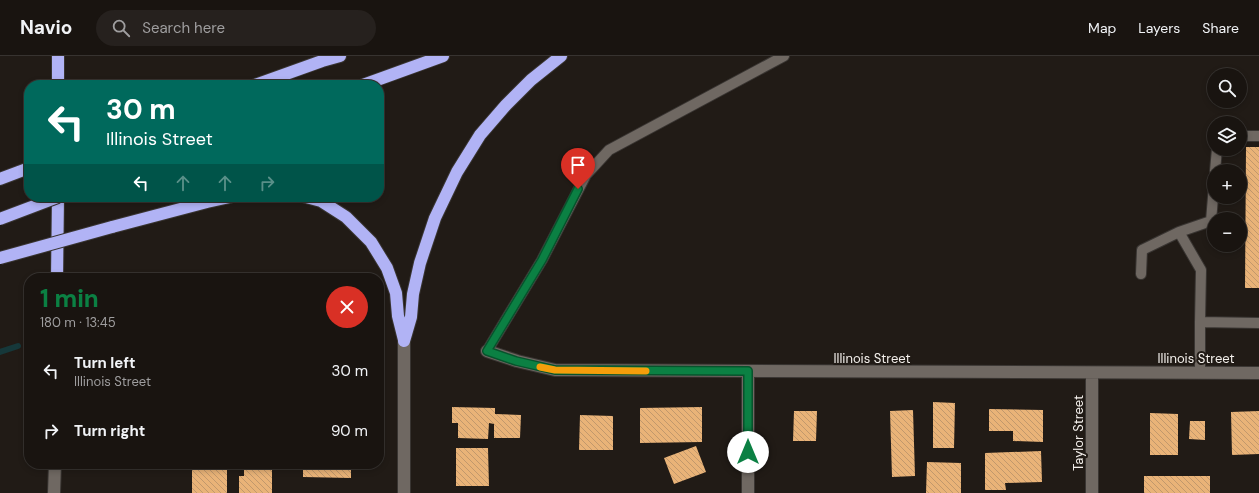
<!DOCTYPE html>
<meta charset="utf-8">
<style>
body{margin:0;font-family:"DM Sans",sans-serif;background:#26211e;color:#f1f3f6;height:100vh;display:flex;flex-direction:column;font-size:15px;white-space:nowrap}
*{box-sizing:border-box;margin:0}
p{font-size:13px;color:#9f9e9f}
.icon{flex:none;width:22px;height:22px;fill:none;stroke:currentColor;stroke-width:2;stroke-linecap:round;stroke-linejoin:round}
.map{position:relative;flex:1;overflow:hidden}
.panel{position:absolute;left:24px;top:217px;width:360px;height:196px;display:flex;flex-direction:column;background:#191410;border-radius:16px;box-shadow:0 2px 6px #0003,0 0 0 1px #373330}
.panel>*{flex:none}
.hud{position:absolute;left:24px;top:24px;width:360px;height:122px;border-radius:16px;box-shadow:0 2px 6px #0003,0 0 0 1px #373330;background:#00695c;color:#fff;overflow:hidden}
.controls{position:absolute;left:1207px;top:12px;display:grid;gap:8px}
.controls a{display:grid;place-items:center;width:40px;height:40px;border-radius:50%;background:#191410;box-shadow:0 2px 6px #0003,0 0 0 1px #373330;font-size:20px}
.pin{position:absolute;display:grid;place-items:center;width:34px;height:34px;color:#fff;margin:-41px -17px;border-radius:50% 50% 50% 0;rotate:-45deg;box-shadow:0 0 4px #0007}
.pin .icon{rotate:45deg}
.me{position:absolute;width:44px;margin:-22px;rotate:0deg;stroke-linejoin:round;filter:drop-shadow(0 0 3px #0008)}
.turn{display:flex;align-items:center;gap:14px;height:84px;padding:0 16px;font-size:18px}
.turn .icon{width:52px;height:52px;stroke-width:2.5}
.turn b{display:block;font-size:28px;line-height:34px}
.lanes{display:flex;align-items:center;height:38px;padding:0 16px;background:#0003;justify-content:center;gap:20px;direction:ltr}
.lanes .off{opacity:.35}
.round{display:grid;place-items:center;flex:none;width:42px;height:42px;border-radius:21px;background:#26211e}
.summary{display:flex;align-items:center;justify-content:space-between;height:68px;padding:0 16px}
h1{font-size:24px;font-weight:800;line-height:30px;color:#0b8043}
ul{padding:0;list-style:none}
li{display:flex;align-items:center;gap:12px;height:60px;padding:0 16px}
li div{flex:1}
li b{display:block;font-size:15px}
li em{font-style:normal}
header{display:flex;align-items:center;gap:24px;box-sizing:border-box;height:56px;padding:0 20px;background:#191410;border-bottom:1px solid #373330}
header strong{font-size:19px}
nav{display:flex;gap:22px;margin-inline-start:auto;font-size:14px}
.search{width:280px;height:36px;background:#26211e;display:flex;align-items:center;gap:10px;box-sizing:border-box;padding:0 14px;border-radius:22px;color:#9f9e9f;font-size:15px}
.map>svg:first-child{display:block}
.lines{fill:none;stroke-linecap:round;stroke-linejoin:round}
.stream{stroke:#16383a;stroke-width:6}
.building{fill:url(#building-back-hatch)}
.lane-casing{stroke:#393532;stroke-width:12}
.street-casing{stroke:#393532;stroke-width:14}
.secondary-casing{stroke:#393532;stroke-width:14}
.highway-casing{stroke:#393532;stroke-width:14}
.lane{stroke:#6f6862;stroke-width:10}
.street{stroke:#6f6862;stroke-width:12}
.secondary{stroke:#6f6862;stroke-width:12}
.highway{stroke:#b1b3f5;stroke-width:12}
.highway-bridge-casing{stroke:#393532;stroke-width:14;stroke-linecap:butt}
.highway-bridge{stroke:#b1b3f5;stroke-width:12}
.route-casing{stroke:#07532c;stroke-width:10}
.route{stroke:#0b8043;stroke-width:7}
.slow{stroke:#f59e0b;stroke-width:7}
.labels{text-anchor:middle;stroke-width:4;stroke-linejoin:round;paint-order:stroke}
.street-label{font-size:13px;fill:#f4f0ec;stroke:#211b16}
</style>
<header>
<strong>Navio</strong>
<div class="search"><svg class="icon" aria-label="search" viewBox="0 0 24 24"><circle cx="10" cy="10" r="6"/><path d="M15 15l6 6"/></svg>Search here</div>
<nav><a>Map</a><a>Layers</a><a>Share</a></nav>
</header>
<div class="map">
<svg width="1259" height="437" viewBox="0 0 1259 437">
<defs>
<pattern id="building-back-hatch" width="6" height="6" patternUnits="userSpaceOnUse"><rect width="6" height="6" fill="#e9b378"/><path d="M-1 5l2 2M0 0l6 6M5-1l2 2" fill="none" stroke="#c1986c"/></pattern>
</defs>
<rect width="100%" height="100%" fill="#211b16"/>
<g class="lines">
<!-- stream -->
<path class="stream" d="M0,296L18,290"/>
</g>
<!-- building -->
<path class="building" d="M1246,91H1259V232H1245Z
M933,346L955,347L954,392H933Z
M452,351L495,352V358L521,359L520,382H494V368L489,367L488,383L458,382V367H452Z
M702,351V386L640,387V352Z
M989,353L1043,354V386L1013,385V375H989Z
M913,354L915,420L892,421L890,355Z
M794,355H817L816,385H793Z
M1259,355V398L1232,399L1231,356Z
M1150,357L1178,358V399H1150Z
M580,359L613,360V394H579Z
M1190,365H1205V384L1189,383Z
M696,390L706,416L674,428L664,402Z
M456,392H488L489,430H456Z
M1041,395L1042,426L1005,427L1006,434H985V397Z
M927,406L961,407V437H926Z
M192,408H227V437H192Z
M244,408H272V437H239V420H244Z
M303,408H351V422L303,421Z
M1144,420H1210V437H1144Z"/>
<g class="lines">
<defs>
<path id="lane" d="M1240,80H1259
M1215,115L1217,93
M1179,176L1211,165L1214,129
M1141,218L1142,194L1179,176L1201,214L1200,266
M487,295L542,204L586,119L609,94L784,0
M1200,316V266L1259,267"/>
<path id="street" d="M487,295L517,305L555,314L1259,317
M748,437V315
M1092,437V317"/>
<path id="secondary" d="M54,437L55,408
M404,437V285"/>
<path id="highway" d="M58,29V0
M255,29L322,5L340,0
M363,29L443,0
M0,123L29,112
M306,141L321,145L346,161L371,186L387,212L396,237L398,260L404,284
M112,171L207,146L230,141
M57,222L58,141
M404,285L411,261L413,238L420,207L435,162L457,116L480,79L506,49L531,24L561,0"/>
</defs>
<!-- lane casing -->
<use href="#lane" class="lane-casing"/>
<!-- street casing -->
<use href="#street" class="street-casing"/>
<!-- secondary casing -->
<use href="#secondary" class="secondary-casing"/>
<!-- highway casing -->
<use href="#highway" class="highway-casing"/>
<!-- lane -->
<use href="#lane" class="lane"/>
<!-- street -->
<use href="#street" class="street"/>
<!-- secondary -->
<use href="#secondary" class="secondary"/>
<!-- highway -->
<use href="#highway" class="highway"/>
<defs>
<path id="highway-bridge" d="M0,163L58,141
M0,202L112,171"/>
</defs>
<!-- highway-bridge casing -->
<use href="#highway-bridge" class="highway-bridge-casing"/>
<!-- highway-bridge -->
<use href="#highway-bridge" class="highway-bridge"/>
</g>
<g class="lines">
<defs>
<path id="route" d="M578,133L542,204L487,295L516,305L555,314L748,315V396"/>
</defs>
<!-- route casing -->
<use href="#route" class="route-casing"/>
<!-- route -->
<use href="#route" class="route"/>
<!-- slow -->
<path class="slow" d="M540,311L555,314L646,315"/>
</g>
<g class="labels">
<!-- street labels -->
<g class="street-label">
<text x="872" y="307">Illinois Street</text>
<text x="1196" y="307">Illinois Street</text>
<text transform="translate(1078 377) rotate(-90)" y="5">Taylor Street</text>
</g>
</g>
</svg>
<div class="controls">
<a><svg class="icon" aria-label="search" viewBox="0 0 24 24"><circle cx="10" cy="10" r="6"/><path d="M15 15l6 6"/></svg></a>
<a><svg class="icon" aria-label="layers" viewBox="0 0 24 24"><path d="M12 4l9 5-9 5-9-5zM3 14l9 5 9-5"/></svg></a>
<a>+</a>
<a>−</a>
</div>
<div class="pin" style="left:578px;top:133px;background:#d93025"><svg class="icon" aria-label="arrive" viewBox="0 0 24 24"><path d="M6 21V4h12l-3 4 3 4H6"/></svg></div>
<svg class="me" style="left:748px;top:396px" viewBox="-20 -20 40 40"><circle r="19" fill="#fff"/><path d="M0-13L10 11 0 6-10 11z" fill="#0b8043"/></svg>
<div class="hud">
<div class="turn"><svg class="icon" aria-label="left" viewBox="0 0 24 24"><path d="M17 20v-9H6M10 6l-5 5 5 5"/></svg><div><b>30 m</b>Illinois Street</div></div>
<div class="lanes"><svg class="icon" aria-label="left" viewBox="0 0 24 24"><path d="M17 20v-9H6M10 6l-5 5 5 5"/></svg><svg class="icon off" aria-label="ahead" viewBox="0 0 24 24"><path d="M12 20V5M6 11l6-6 6 6"/></svg><svg class="icon off" aria-label="ahead" viewBox="0 0 24 24"><path d="M12 20V5M6 11l6-6 6 6"/></svg><svg class="icon off" aria-label="right" viewBox="0 0 24 24"><path d="M7 20v-9h11M14 6l5 5-5 5"/></svg></div>
</div>
<section class="panel">
<div class="summary"><div><h1>1 min</h1><p>180 m · 13:45</p></div><a class="round" style="background:#d93025;color:#fff"><svg class="icon" aria-label="close" viewBox="0 0 24 24"><path d="M6 6l12 12M18 6L6 18"/></svg></a></div>
<ul>
<li><svg class="icon" aria-label="left" viewBox="0 0 24 24"><path d="M17 20v-9H6M10 6l-5 5 5 5"/></svg><div><b>Turn left</b><p>Illinois Street</p></div><em>30 m</em></li>
<li><svg class="icon" aria-label="right" viewBox="0 0 24 24"><path d="M7 20v-9h11M14 6l5 5-5 5"/></svg><div><b>Turn right</b></div><em>90 m</em></li>
</ul>
</section>
</div>
